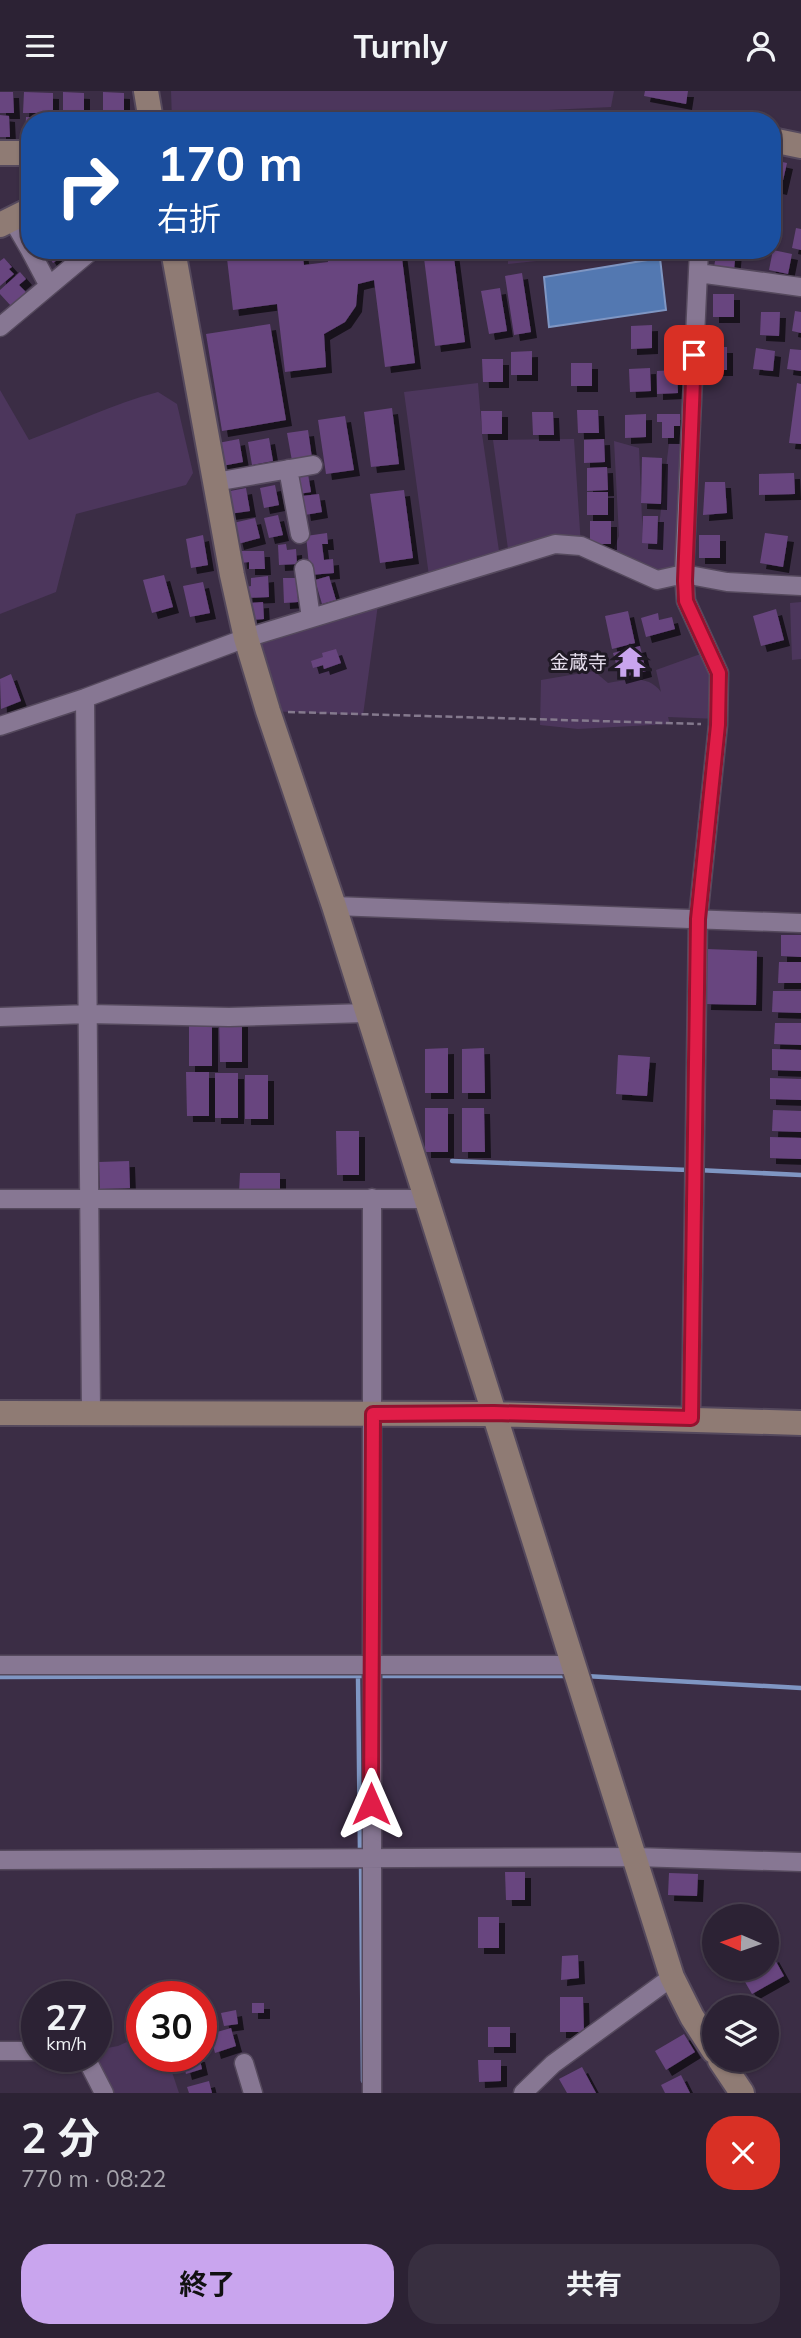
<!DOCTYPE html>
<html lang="ja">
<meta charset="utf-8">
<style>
body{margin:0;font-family:Mulish,"Noto Sans JP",sans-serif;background:#382f40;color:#f1f3f6;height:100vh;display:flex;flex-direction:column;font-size:26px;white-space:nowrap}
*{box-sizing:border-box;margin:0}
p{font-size:23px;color:#a6a4ac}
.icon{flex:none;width:38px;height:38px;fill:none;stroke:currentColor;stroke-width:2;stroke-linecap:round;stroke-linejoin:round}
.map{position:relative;height:2002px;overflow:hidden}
.sheet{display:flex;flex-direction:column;background:#2c2234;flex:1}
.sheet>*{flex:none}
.banner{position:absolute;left:21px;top:21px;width:760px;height:147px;border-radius:28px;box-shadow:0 2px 5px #0004,0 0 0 2px #483f4f;background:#1a4fa0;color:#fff;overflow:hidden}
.needle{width:46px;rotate:272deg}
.controls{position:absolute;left:702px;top:1813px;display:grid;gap:14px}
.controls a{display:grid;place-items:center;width:77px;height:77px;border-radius:50%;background:#2c2234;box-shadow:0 2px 5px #0004,0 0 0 2px #483f4f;font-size:35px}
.speed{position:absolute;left:21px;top:1890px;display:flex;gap:14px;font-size:35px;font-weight:700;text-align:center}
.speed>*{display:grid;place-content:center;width:91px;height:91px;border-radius:50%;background:#2c2234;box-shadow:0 2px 5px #0004,0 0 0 2px #483f4f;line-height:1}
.speed small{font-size:18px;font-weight:400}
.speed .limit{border:10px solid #d22;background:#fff;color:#111}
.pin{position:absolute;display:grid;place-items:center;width:60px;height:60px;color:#fff;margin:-30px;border-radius:14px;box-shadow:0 4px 10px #0006}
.me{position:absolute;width:77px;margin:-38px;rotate:0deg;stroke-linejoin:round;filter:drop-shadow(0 0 5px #0008)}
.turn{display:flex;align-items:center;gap:24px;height:147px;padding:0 21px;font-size:32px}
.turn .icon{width:91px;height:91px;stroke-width:2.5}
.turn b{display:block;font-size:49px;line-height:60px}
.round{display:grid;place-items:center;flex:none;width:74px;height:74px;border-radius:28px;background:#382f40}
.head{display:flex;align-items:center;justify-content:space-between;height:119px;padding:0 21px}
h1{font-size:42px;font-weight:700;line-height:52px}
.primary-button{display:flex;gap:14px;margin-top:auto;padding:14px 21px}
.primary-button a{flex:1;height:80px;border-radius:28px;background:#c9a5ee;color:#111;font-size:28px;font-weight:700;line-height:80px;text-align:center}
.primary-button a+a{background:#382f40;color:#f1f3f6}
header{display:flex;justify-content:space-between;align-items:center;height:91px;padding:0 21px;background:#2c2234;font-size:32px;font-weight:700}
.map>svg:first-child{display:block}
.green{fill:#4c365c}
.water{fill:#5378b1;stroke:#7f96c3;stroke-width:2}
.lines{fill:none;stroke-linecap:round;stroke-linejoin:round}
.stream{stroke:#7f96c3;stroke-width:4.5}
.building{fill:#68457f;filter:url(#shadow)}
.street-casing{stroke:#55495d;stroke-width:21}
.secondary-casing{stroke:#55495d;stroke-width:28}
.path{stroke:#84798d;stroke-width:2.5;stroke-dasharray:7 3.5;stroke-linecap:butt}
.street{stroke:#877793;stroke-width:18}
.secondary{stroke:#8f7b74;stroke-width:24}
.route-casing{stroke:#92132f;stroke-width:18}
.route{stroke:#e11d48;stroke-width:12}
.labels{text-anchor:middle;stroke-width:6;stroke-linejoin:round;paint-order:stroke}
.poi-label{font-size:19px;fill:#e5ddec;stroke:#1f1924;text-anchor:end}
</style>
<header><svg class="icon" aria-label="menu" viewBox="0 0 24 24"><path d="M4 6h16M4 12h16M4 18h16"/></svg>Turnly<svg class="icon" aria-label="person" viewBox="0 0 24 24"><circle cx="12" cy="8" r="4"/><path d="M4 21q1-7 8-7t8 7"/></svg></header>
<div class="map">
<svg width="801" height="2002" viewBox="0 0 801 2002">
<defs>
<filter id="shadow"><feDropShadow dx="6" dy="6" stdDeviation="0" flood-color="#0009"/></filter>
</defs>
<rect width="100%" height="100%" fill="#3b2d45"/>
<!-- green -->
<path class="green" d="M171,0H614L611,16L320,30H172Z
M508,159H641L508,173Z
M478,292L482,343L499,460L429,485L404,301Z
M0,299L29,349C72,333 113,313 158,301L177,313L193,382L186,394L76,423L56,501L0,523Z
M574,348L581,455L512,466L508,458L493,349Z
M614,350L639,357L643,452H657L669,352L682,353L680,479L657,489L610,467L619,445Z
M379,506L363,624L268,620L246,547Z
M801,511V568L792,569L790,512Z
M706,561L718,628L668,626L670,633L578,638L540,634L541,589L594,580L608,592C627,589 648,583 661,601L656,579Z
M142,1944V1965H175L169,1972L179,2002H101L85,1965H96V1959L118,1955Z"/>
<!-- water -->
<path class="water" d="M660,167L666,219L549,236L544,186Z"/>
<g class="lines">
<!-- stream -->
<path class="stream" d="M452,1070L689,1079
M697,1079L801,1084
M358,1585L360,1762
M375,1585H569
M585,1585L801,1597
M0,1586L366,1585
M361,1771L363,1990"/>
</g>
<!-- building -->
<path class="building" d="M645,0H688L686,13L644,5Z
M0,1H13L14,22H0Z
M24,1L53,2V22H23Z
M63,1L84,2V24L63,22Z
M103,1L124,2V23L103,22Z
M0,24L9,25L10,46H0Z
M74,25L94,26V30H74Z
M26,26L56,27V30H30V47H25Z
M773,69L787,72L781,98L772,96Z
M796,137L801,138V159L792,157Z
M44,159H65L67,162L53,172Z
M226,159H302L304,174L328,171L327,159H401L415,272L385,276L374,189L358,193L356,215L345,231L324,243L326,276L285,281L277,213L233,219Z
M423,159H453L465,251L435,255Z
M717,159H736L734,179L714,176Z
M773,159L792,163L788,183L769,179Z
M4,167L12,176L9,178L14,183L0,195V170Z
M20,181L26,188L19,194L26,201L11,215L0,203V199Z
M522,182L531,241L514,244L505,185Z
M500,197L507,240L489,243L481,200Z
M713,203H734V226H713Z
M795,220L801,221V242L792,240Z
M761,221H780L779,245L760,244Z
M270,233L286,329L222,340L206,243Z
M652,234V257L631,258V235Z
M706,256H727V279H706Z
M756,257L775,260L773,280L753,278Z
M790,258L801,259V280L787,278Z
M532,260V284H511V261Z
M482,268H503V291H483Z
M571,272H592V295H571Z
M650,277L651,300L630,301L629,278Z
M677,279L678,302L657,303V280Z
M797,292L801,293V353L789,352Z
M392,317L399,373L371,376L364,321Z
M577,319H598L599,342H578Z
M481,320H502V343H482Z
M532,321H553L554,344H533Z
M646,323V346L625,347V324Z
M657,323H680V335H674V347H662V331H657Z
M345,325L354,379L326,383L318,329Z
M308,339L312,367L292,370L287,342Z
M269,347L273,370L252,374L248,351Z
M239,348L243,371L222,375L218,352Z
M604,348L605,371L584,372V349Z
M642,366L662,367L661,413L641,412Z
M607,376L608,399L587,400V377Z
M794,382L795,403L759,404V383Z
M308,383L311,401L299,403L296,385Z
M705,391H725L727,422L703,424Z
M275,394L279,414L264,417L260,397Z
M246,397L250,420L229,423L225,401Z
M404,399L413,467L380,472L370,403Z
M587,401H608V424H587Z
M319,403L322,421L305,424L302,405Z
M278,424L283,444L269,447L264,427Z
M643,425H658L657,453L642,452Z
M255,427L260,447L238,453L233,432Z
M590,430H611V453H590Z
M327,442L328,453H322L324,469L333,468L334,482L310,484L306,445Z
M765,442L788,445L783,476L760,472Z
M203,444L208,474L191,477L186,448Z
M699,444H720V467H699Z
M286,453L287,459L296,458L297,473L279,474L278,454Z
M240,460H264L265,478H249V471L241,472Z
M164,484L173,516L152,522L143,489Z
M268,485L269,506L247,507L246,496L251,495V487Z
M329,485L336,509L322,513L315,489Z
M283,487H297L298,511L284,512Z
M203,491L210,522L190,526L183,495Z
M263,511L264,528L251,529L250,512Z
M776,518L784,549L761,555L753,525Z
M628,520L635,552L612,558L605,525Z
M658,522L659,529L672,526L675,538L646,546L641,527Z
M640,555L646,580L620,587L613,562Z
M336,558L341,572L324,578L323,574L313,577L311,570L323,566L322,562Z
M11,583L21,610L1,618L0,588Z
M781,844H801V866L781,865Z
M707,858L757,860L756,914L705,913Z
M779,871H801V892H778Z
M773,900H801V922L772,921Z
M219,927H242V971H220Z
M189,931H212V975H189Z
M775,932H801V954L774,953Z
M448,957V1002H425V958Z
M484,957L485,1002H462V958Z
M772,958L801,959V980L772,979Z
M618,964L650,966L647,1005L616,1003Z
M186,981H209V1025H187Z
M215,982H238V1027H215Z
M245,984H268V1028H245Z
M770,987L801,988V1009L770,1008Z
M425,1017H448V1061H425Z
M462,1017H484L485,1061H462Z
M773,1019L801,1020V1041L772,1040Z
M336,1040H359V1084H337Z
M770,1046L801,1047V1068L770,1067Z
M129,1070L130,1097L100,1098L99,1071Z
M240,1082H280V1101L239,1102Z
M505,1781H525V1809H506Z
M669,1782L698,1783L697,1805L668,1804Z
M478,1826H499V1857H478Z
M578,1864L579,1887L561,1889L562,1865Z
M773,1865L784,1885L752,1903L741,1884L751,1878H766V1869Z
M560,1906H583L584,1941H560Z
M252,1912H264V1922H252Z
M236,1919L238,1933L224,1935L221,1922Z
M488,1936H510V1956H488Z
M231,1937L236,1955L215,1962L210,1943Z
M684,1943L695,1961L666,1979L655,1960Z
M187,1965H199L202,1978L186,1983L182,1967Z
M478,1969H501V1990L479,1991Z
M582,1976L596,2002H567L559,1988Z
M681,1984L690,2002H665L661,1994Z
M209,1990L212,2002H189L187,1996Z"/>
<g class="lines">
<defs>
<path id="street" d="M12,128L30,159
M30,159L49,195
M698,182L801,196
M0,236L92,159
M288,378L300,443
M215,391L313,374
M304,478L311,527
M85,607L91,1321
M0,635L85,607L246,547L555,453L581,455L657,489L684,483L727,491L801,495
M334,815L801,832
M0,926L89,923L229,926L367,922
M0,1108H427
M691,1327L698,828L718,634L719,582L686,510L684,483L699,159
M0,1574H574
M0,1769L635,1766L801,1771
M0,1960H37
M85,1965L104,2002
M244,1972L253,2002
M372,2002V1107
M523,2002L553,1973L672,1886"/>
<path id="secondary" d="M146,0L151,30
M772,49L801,55
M0,62H30
M0,134L30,119
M173,159L232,484L246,547L268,620L334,815L672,1886L692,1926L714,1960
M0,1322L494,1323L801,1332
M720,1969L742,2002"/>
</defs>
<!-- street casing -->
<use href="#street" class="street-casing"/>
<!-- secondary casing -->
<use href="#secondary" class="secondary-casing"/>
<!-- path -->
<path class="path" d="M288,621L701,633"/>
<!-- street -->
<use href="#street" class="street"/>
<!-- secondary -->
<use href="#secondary" class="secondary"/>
</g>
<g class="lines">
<defs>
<path id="route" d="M371,1713L373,1323L494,1322L691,1327L698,828L718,634L719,582L686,510L685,490L694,264"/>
</defs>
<!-- route casing -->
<use href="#route" class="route-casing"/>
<!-- route -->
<use href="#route" class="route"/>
</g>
<!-- icons -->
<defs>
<symbol id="temple-bare" viewBox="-9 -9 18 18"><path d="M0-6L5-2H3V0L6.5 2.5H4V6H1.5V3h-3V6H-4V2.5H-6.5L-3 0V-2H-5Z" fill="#c9a5ee" stroke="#1f1924" stroke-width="2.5" paint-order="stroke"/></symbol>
</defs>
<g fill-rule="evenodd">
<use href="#temple-bare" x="608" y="549" width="44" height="44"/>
</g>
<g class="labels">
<!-- poi labels -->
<g class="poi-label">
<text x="607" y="578">金蔵寺</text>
</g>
</g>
</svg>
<div class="controls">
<a><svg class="needle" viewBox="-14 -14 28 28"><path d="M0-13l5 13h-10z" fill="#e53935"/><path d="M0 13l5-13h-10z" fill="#a6a4ac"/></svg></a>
<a><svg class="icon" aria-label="layers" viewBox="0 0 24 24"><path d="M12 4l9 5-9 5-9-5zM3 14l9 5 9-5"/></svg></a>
</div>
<div class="speed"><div>27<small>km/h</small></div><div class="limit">30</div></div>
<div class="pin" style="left:694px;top:264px;background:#d93025"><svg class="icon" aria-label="arrive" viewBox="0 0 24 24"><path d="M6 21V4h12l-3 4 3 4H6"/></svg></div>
<svg class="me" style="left:371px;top:1713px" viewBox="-20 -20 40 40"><path d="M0-17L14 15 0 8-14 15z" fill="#e11d48" stroke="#fff" stroke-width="4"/></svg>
<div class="banner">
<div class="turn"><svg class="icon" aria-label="right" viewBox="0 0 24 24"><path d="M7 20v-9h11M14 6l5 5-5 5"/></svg><div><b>170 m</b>右折</div></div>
</div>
</div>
<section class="sheet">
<div class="head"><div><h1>2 分</h1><p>770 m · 08:22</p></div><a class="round" style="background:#d93025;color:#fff"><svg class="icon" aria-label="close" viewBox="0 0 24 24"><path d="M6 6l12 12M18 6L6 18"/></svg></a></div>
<div class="primary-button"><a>終了</a><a>共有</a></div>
</section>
